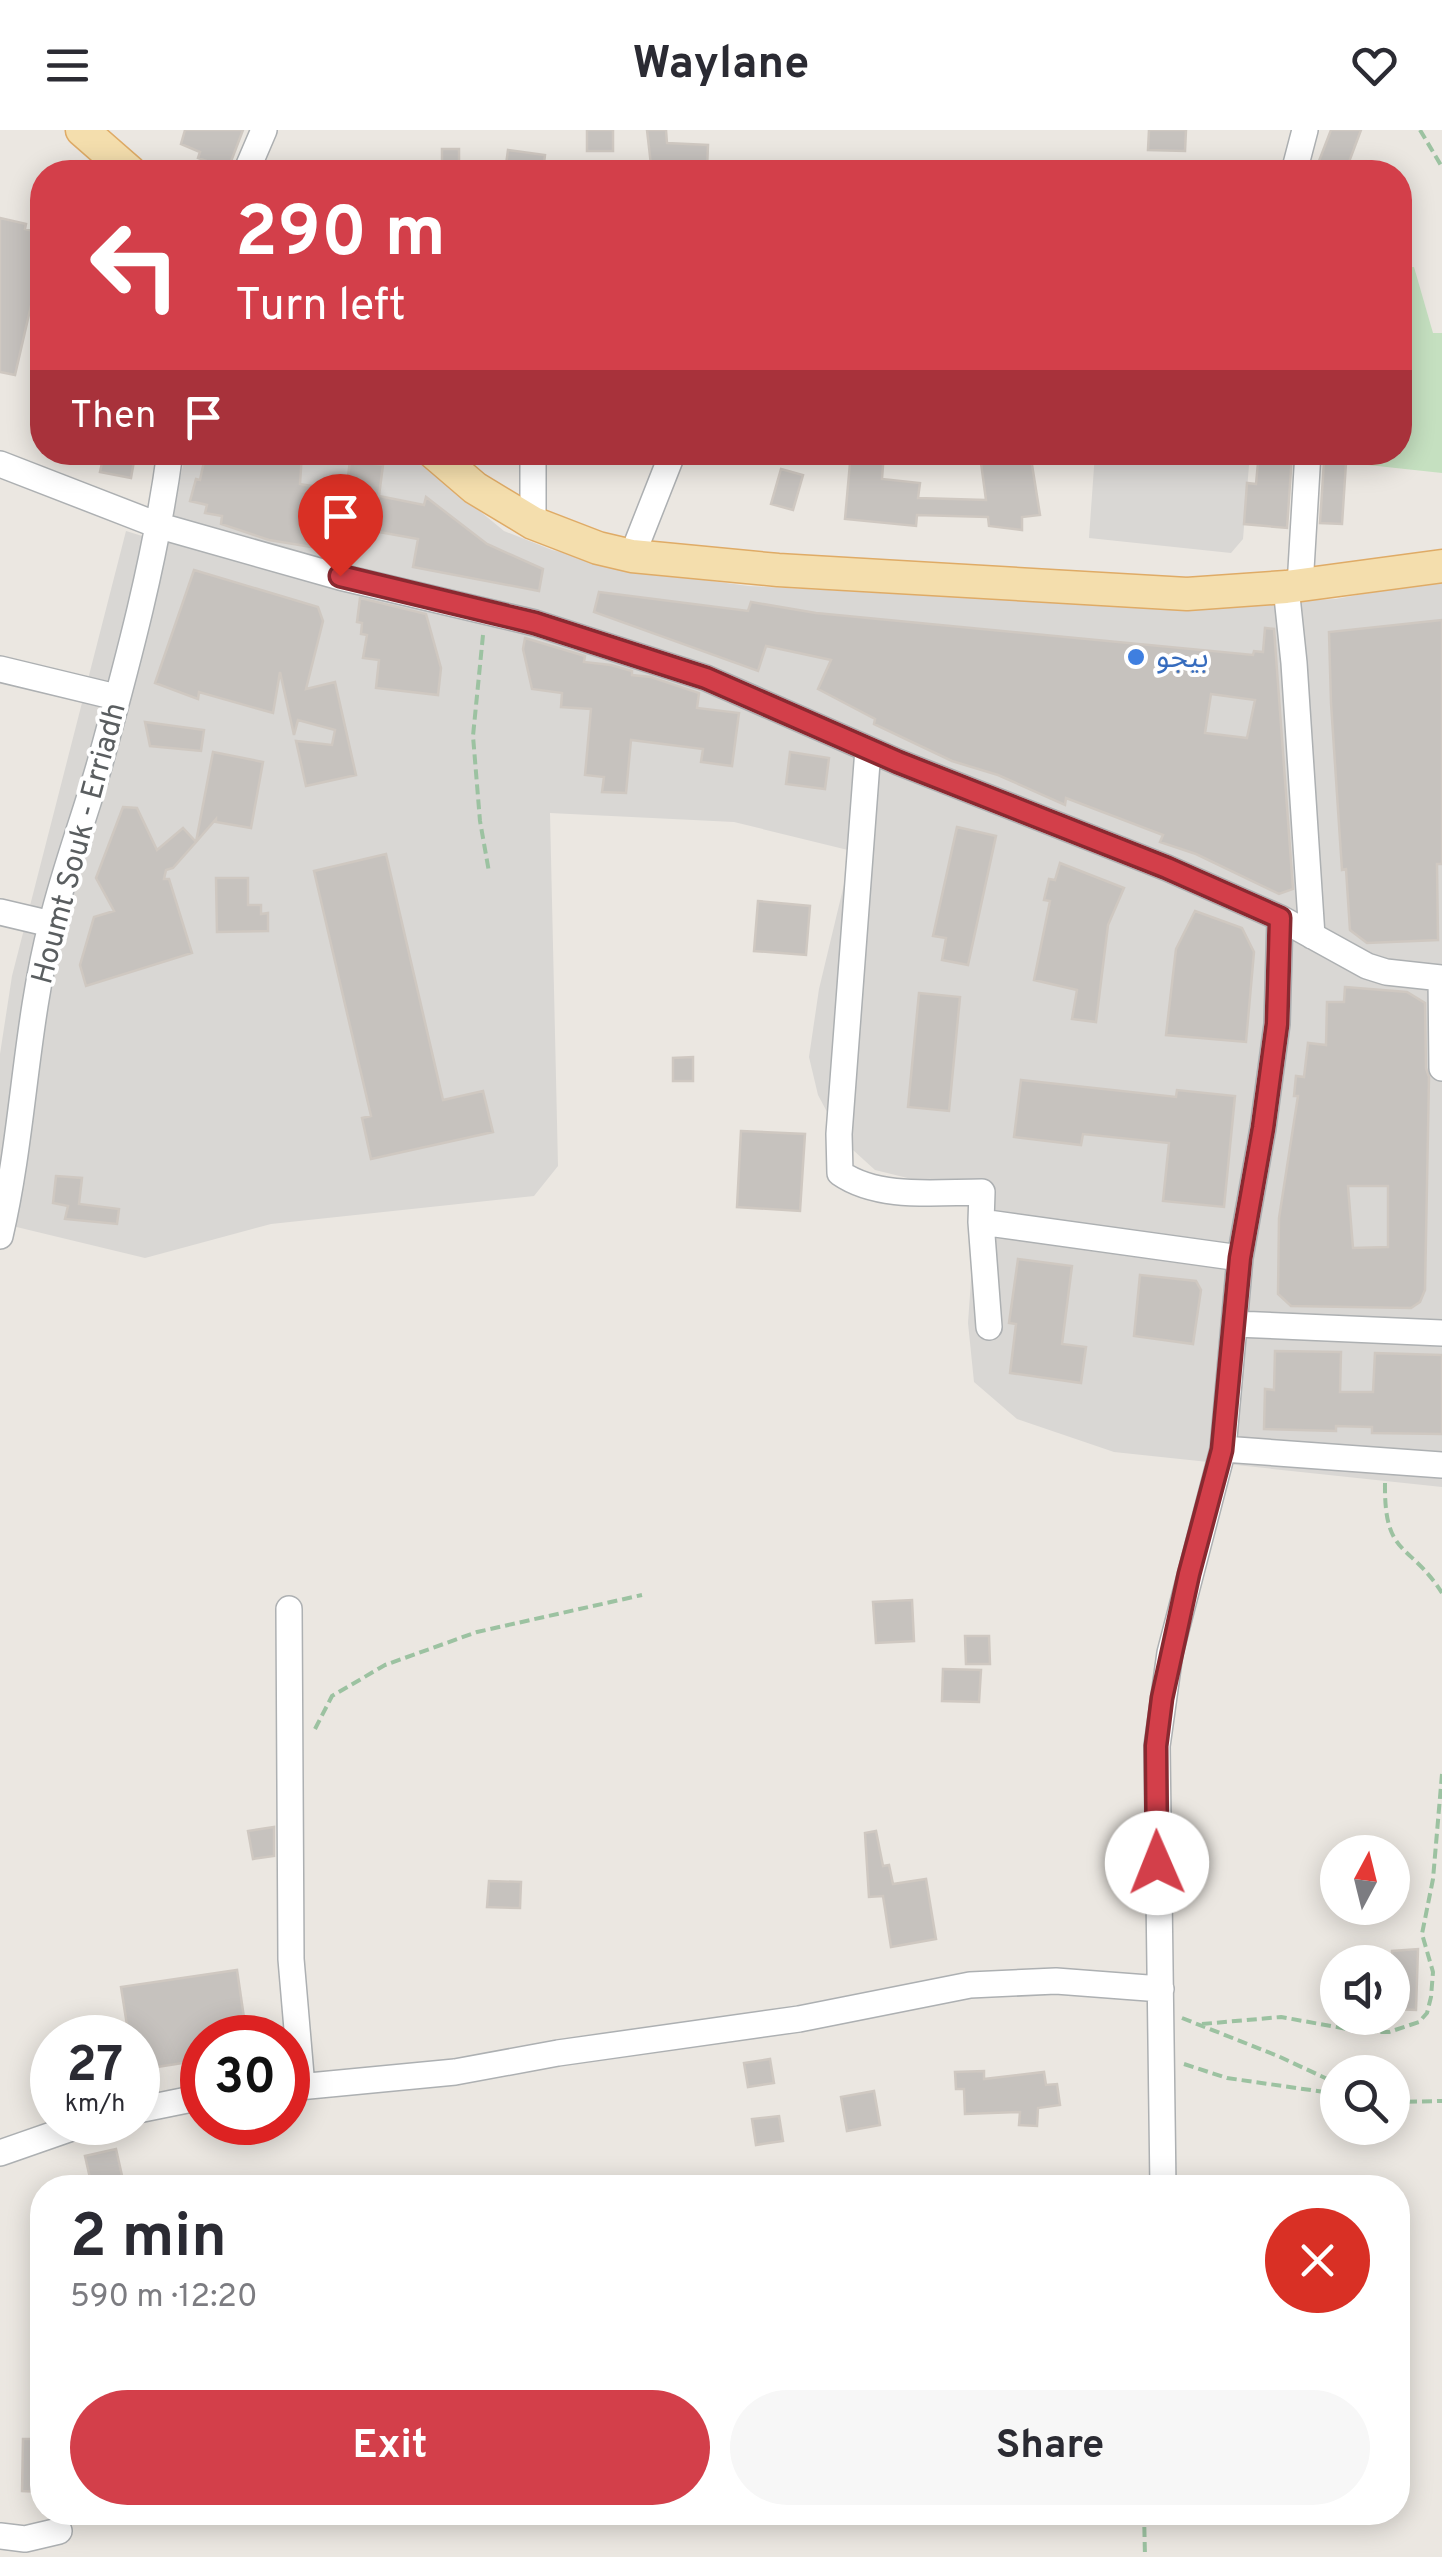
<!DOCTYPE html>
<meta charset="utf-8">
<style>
body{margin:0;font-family:Overpass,"Noto Sans Arabic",sans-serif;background:#f7f7f7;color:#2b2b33;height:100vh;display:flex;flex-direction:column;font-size:38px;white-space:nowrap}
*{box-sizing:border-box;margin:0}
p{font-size:32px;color:#7c7c81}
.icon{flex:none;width:55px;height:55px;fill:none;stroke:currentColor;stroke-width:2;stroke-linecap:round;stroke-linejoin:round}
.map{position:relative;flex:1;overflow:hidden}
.drawer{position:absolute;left:30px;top:2045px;width:1380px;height:350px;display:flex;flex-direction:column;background:#fff;border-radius:40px;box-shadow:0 5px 25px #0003}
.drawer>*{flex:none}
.hud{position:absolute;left:30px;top:30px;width:1382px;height:305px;border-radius:40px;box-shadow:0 5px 25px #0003;background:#d33f4a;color:#fff;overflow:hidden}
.needle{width:65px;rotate:7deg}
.tools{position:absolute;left:1320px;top:1705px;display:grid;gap:20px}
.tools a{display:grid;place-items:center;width:90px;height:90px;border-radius:50%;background:#fff;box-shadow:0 5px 25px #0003;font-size:50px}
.speed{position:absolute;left:30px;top:1885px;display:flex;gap:20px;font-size:50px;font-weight:700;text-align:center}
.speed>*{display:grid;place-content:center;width:130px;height:130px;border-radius:50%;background:#fff;box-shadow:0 5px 25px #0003;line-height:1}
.speed small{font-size:25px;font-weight:400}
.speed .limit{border:15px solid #d22;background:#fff;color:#111}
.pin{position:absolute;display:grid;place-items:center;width:85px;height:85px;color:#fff;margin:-102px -42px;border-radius:50% 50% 50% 0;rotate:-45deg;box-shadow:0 0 10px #0007}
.pin .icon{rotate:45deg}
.me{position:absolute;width:110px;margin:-55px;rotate:359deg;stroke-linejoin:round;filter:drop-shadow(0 0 8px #0008)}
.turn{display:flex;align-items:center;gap:35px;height:210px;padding:0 40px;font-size:45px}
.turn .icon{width:130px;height:130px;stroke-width:2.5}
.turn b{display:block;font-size:70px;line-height:85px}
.then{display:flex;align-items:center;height:95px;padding:0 40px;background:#0003;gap:20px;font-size:38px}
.round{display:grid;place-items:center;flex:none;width:105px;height:105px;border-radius:52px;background:#f7f7f7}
.overview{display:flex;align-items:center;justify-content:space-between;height:170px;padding:0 40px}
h1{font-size:60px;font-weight:700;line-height:75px}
.button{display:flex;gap:20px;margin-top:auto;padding:20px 40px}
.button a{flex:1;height:115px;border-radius:60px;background:#d33f4a;color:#fff;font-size:40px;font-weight:700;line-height:115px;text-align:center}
.button a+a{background:#f7f7f7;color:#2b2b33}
header{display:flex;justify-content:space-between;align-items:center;height:130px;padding:0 40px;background:#fff;font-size:45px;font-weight:700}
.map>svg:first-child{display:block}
.industrial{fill:#d9d7d4}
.green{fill:#c5e0c0}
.building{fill:#c6c2be;stroke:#cfc8c1;stroke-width:2.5;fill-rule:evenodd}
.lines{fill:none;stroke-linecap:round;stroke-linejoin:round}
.minor-casing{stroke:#adb0b2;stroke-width:28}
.major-casing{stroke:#dfab66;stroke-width:35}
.path{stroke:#9cc2a1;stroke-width:4;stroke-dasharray:10 5;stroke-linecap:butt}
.minor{stroke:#fff;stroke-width:25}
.major{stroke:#f4dead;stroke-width:32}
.route-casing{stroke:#892930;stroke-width:25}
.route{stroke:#d33f4a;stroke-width:18}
.shop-dot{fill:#3f7fe0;stroke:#fff;stroke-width:4}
.labels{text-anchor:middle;stroke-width:8;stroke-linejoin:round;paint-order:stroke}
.shop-label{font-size:30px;fill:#366cbe;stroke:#fff;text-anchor:start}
.street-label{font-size:30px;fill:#5a5e60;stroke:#fff}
</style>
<header><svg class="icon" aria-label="menu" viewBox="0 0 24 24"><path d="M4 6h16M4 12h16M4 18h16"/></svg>Waylane<svg class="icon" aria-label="heart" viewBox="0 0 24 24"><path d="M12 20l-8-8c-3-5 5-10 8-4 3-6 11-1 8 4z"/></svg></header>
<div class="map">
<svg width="1442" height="2427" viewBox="0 0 1442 2427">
<rect width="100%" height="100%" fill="#ebe7e1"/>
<!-- industrial -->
<path class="industrial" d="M186,323H409L504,401L552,420L646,442L748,456L1154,477L1336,469L1442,449V1357L1114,1322L1017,1289L974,1252L968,1193L977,1065L875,1040L842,1010L818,965L809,927L819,859L852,721L734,692L550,683L558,1036L534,1066L271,1094L145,1128L0,1093V924L12,846L126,401L165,413Z
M1095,323H1250L1243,409L1231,423L1089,408Z"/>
<!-- green -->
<path class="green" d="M1414,137L1433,203H1442V343L1331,331V323L1400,322V158L1407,155L1403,138Z"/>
<!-- building -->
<path class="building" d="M185,0H243L227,42L211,37L212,33L198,28L200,22L181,14Z
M587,0H613V21H587Z
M647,0H666L667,13L708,15L707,40H680V32L651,35Z
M1149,0H1186L1185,21L1148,20Z
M1331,0H1361L1346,40L1319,31Z
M442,19H459V37H442Z
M508,20L545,25L543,42H505Z
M0,88L26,94L25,99L42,103V128L15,245L0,242Z
M206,322L302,323L300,354L346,362L350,331L383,335L379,366L424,375L426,367L487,414L543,439L539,461L413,437L418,409L340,395L336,421L269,410L221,394L222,386L205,383L207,375L190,371L196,349L200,350Z
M851,322H884L882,349L920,353L918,368L986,370L981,333L1030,322L1040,385L1022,387V400L989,396L988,387L917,385L916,396L845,389Z
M1259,322L1292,325L1287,398L1244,394L1247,353L1256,354Z
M104,324L134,331L131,348L100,342Z
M1324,331L1346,333L1342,394L1320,393Z
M781,339L803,345L793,380L771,374Z
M194,440L318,477L323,491L306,559L335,552L356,645L306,656L296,611L332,615L335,600L298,590L294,605L280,542L273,583L199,562L198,569L155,553Z
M599,462L748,481L751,472L816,483L1253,525L1254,521L1263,522L1265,498L1274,499L1293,759L1279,764L1196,724L1160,712L1163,705L1066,668L1065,675L998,645L952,631L874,594L875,589L818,559L831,530L766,516L758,541L594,482ZM1211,564L1255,570L1247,608L1205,603Z
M360,468L426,484L441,538L438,565L376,558L379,530L363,528L367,505L361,504L362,493L357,492Z
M1442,490V734H1437L1438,810L1367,813L1350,800L1346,739L1342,740L1331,573L1329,502Z
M525,508L585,526L584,532L611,535L632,541V545L651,547L699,563L697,578L739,583L732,636L701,632L703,619L631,610L626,663L602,662L604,647L585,645L591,579L561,577L562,563L532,559L523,519Z
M145,592L204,600L201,621L150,616Z
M213,622L263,632L251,698L216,692V689L196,712Z
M790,622L829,628L825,659L786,654Z
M123,677L137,678L157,720L183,698L196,712L173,738L166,740L164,749H169L192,823L86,856L80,835L94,787L114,781L96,748Z
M957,697L996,706L968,835L942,830L946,808L933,806Z
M386,724L443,970L483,961L493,1002L371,1029L362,988L371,986L314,741Z
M1060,733L1124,758L1108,795L1096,892L1072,889L1077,860L1034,850L1050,771L1044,770L1049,749L1055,750Z
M216,748H248V775H261V784L268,783V801L217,802Z
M758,771L810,776L806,825L754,821Z
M1195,781L1242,798L1254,822L1246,912L1166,905L1176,819Z
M1345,857L1407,862L1425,873L1426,938L1429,947L1425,1160L1420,1172L1411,1178L1291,1176L1278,1164L1279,1088L1298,966H1294L1296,946L1304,947L1308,913L1326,915L1327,872H1344ZM1348,1056H1388V1117L1353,1118Z
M919,863L960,867L949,981L908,977Z
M693,927V951H673V928Z
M1021,950L1176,967L1177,960L1235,966L1224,1077L1163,1071L1169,1013L1083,1004L1081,1015L1014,1007Z
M741,1001L805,1004L800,1081L737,1077Z
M56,1046L82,1048L79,1074L119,1079L117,1094L65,1089L68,1076L53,1073Z
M1018,1129L1072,1136L1062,1214L1086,1217L1081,1253L1010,1243L1016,1194L1009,1193Z
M1140,1145L1196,1151L1201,1160L1193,1214L1134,1206Z
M1275,1221L1341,1222L1340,1262H1373L1375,1223L1442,1225V1304L1372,1303V1297L1336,1296V1301L1264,1299L1265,1259L1274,1260Z
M912,1470L914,1511L876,1513L873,1472Z
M965,1506H989L990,1534H966Z
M943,1539L981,1540L979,1572L942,1571Z
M274,1697V1726L253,1729L248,1701Z
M876,1701L883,1736L889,1735L893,1754L926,1749L936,1809L891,1817L883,1766L869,1767L865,1703Z
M489,1751L521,1752L520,1778L487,1777Z
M1418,1819L1416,1880L1392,1879V1821Z
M237,1840L247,1908H202V1930L138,1940V1908H129L121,1857Z
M770,1929L774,1953L748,1957L744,1933Z
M984,1941V1949L1044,1942L1046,1955L1057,1954L1060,1975L1038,1978L1037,1996L1019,1995L1020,1982L965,1984L964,1959H956L955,1942Z
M874,1961L880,1995L847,2001L841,1967Z
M779,1986L783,2011L756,2015L752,1989Z
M116,2019L123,2050L92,2057L85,2026Z
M23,2309H42V2362L22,2361Z"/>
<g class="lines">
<defs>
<path id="minor" d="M246,42L264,0
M1294,42L1305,0
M0,334L160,396L340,447L535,493L706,548L898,632L1167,738L1280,788L1367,836L1386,842L1442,848
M533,393V322
M632,426L673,322
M1300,456L1308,322
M1286,457L1294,533L1312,806
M0,539L116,567
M868,619L839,1004L840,1043C879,1070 937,1062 982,1062L981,1092L1240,1128
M0,782L51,794
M1280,788L1277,894L1263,998L1240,1128L1223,1319L1442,1335
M1441,848L1442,938
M981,1092L989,1197
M0,1106C24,1003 25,895 52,792C65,738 85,686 100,633C128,531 156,427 170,322
M1235,1194L1442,1203
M289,1479L291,1829L302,1957
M288,1958L455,1942L558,1923L799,1889L970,1855L1056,1851L1161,1859
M138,1980L202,1967
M0,2023L89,1992
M1163,2058L1157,1616L1170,1523L1223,1319
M0,2406L25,2409L59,2401"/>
<path id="major" d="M82,0L130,42
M433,322L475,358L533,393L598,418L632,426L778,440L1187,464L1286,457L1442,436"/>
</defs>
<!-- minor casing -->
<use href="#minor" class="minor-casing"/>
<!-- major casing -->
<use href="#major" class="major-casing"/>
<!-- path -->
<path class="path" d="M1420,0L1442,37
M483,505L473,606L480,691L489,742
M1385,1353C1384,1428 1409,1411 1442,1463
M315,1599L332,1566L385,1535L477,1502L642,1465
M1182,1888L1278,1926L1338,1954
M1202,1894L1281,1887L1364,1902H1389L1419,1892L1427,1883L1431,1867L1433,1842L1422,1804L1433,1749L1442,1644
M1184,1934L1227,1948L1338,1964
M1392,1972L1442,1971
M1144,2382L1145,2427"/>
<!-- minor -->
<use href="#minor" class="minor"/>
<!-- major -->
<use href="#major" class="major"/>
</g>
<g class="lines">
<defs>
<path id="route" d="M340,446L535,493L706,548L898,632L1167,738L1280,788L1277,894L1263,998L1240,1128L1222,1320L1189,1444L1162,1568L1156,1616L1157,1733"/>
</defs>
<!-- route casing -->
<use href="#route" class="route-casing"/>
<!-- route -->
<use href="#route" class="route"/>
</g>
<!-- markers -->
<circle class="shop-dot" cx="1136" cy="527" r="10"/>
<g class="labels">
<!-- shop labels -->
<g class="shop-label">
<text x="1156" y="537">بيجو</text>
</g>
<!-- street labels -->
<g class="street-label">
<text transform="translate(78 713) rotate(-75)" y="10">Houmt Souk - Erriadh</text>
</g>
</g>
</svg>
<div class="tools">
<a><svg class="needle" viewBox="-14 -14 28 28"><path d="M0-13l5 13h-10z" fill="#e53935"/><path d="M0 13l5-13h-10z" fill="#7c7c81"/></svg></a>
<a><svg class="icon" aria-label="sound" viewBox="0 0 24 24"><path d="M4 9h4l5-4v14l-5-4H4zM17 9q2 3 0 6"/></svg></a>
<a><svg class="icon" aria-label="search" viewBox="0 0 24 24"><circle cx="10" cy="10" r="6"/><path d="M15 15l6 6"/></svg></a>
</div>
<div class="speed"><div>27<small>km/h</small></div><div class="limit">30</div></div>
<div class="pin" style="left:340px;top:446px;background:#d93025"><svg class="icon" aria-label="arrive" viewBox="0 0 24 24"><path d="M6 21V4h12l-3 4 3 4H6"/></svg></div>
<svg class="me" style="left:1157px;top:1733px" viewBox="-20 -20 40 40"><circle r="19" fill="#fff"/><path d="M0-13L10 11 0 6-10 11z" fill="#d33f4a"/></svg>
<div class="hud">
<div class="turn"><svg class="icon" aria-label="left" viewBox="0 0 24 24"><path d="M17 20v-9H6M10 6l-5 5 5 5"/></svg><div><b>290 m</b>Turn left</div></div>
<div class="then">Then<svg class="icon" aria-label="arrive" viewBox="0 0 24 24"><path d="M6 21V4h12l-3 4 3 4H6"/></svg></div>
</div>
<section class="drawer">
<div class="overview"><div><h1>2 min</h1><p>590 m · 12:20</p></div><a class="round" style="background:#d93025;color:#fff"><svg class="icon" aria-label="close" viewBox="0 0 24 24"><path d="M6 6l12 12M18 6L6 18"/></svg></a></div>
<div class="button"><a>Exit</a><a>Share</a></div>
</section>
</div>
